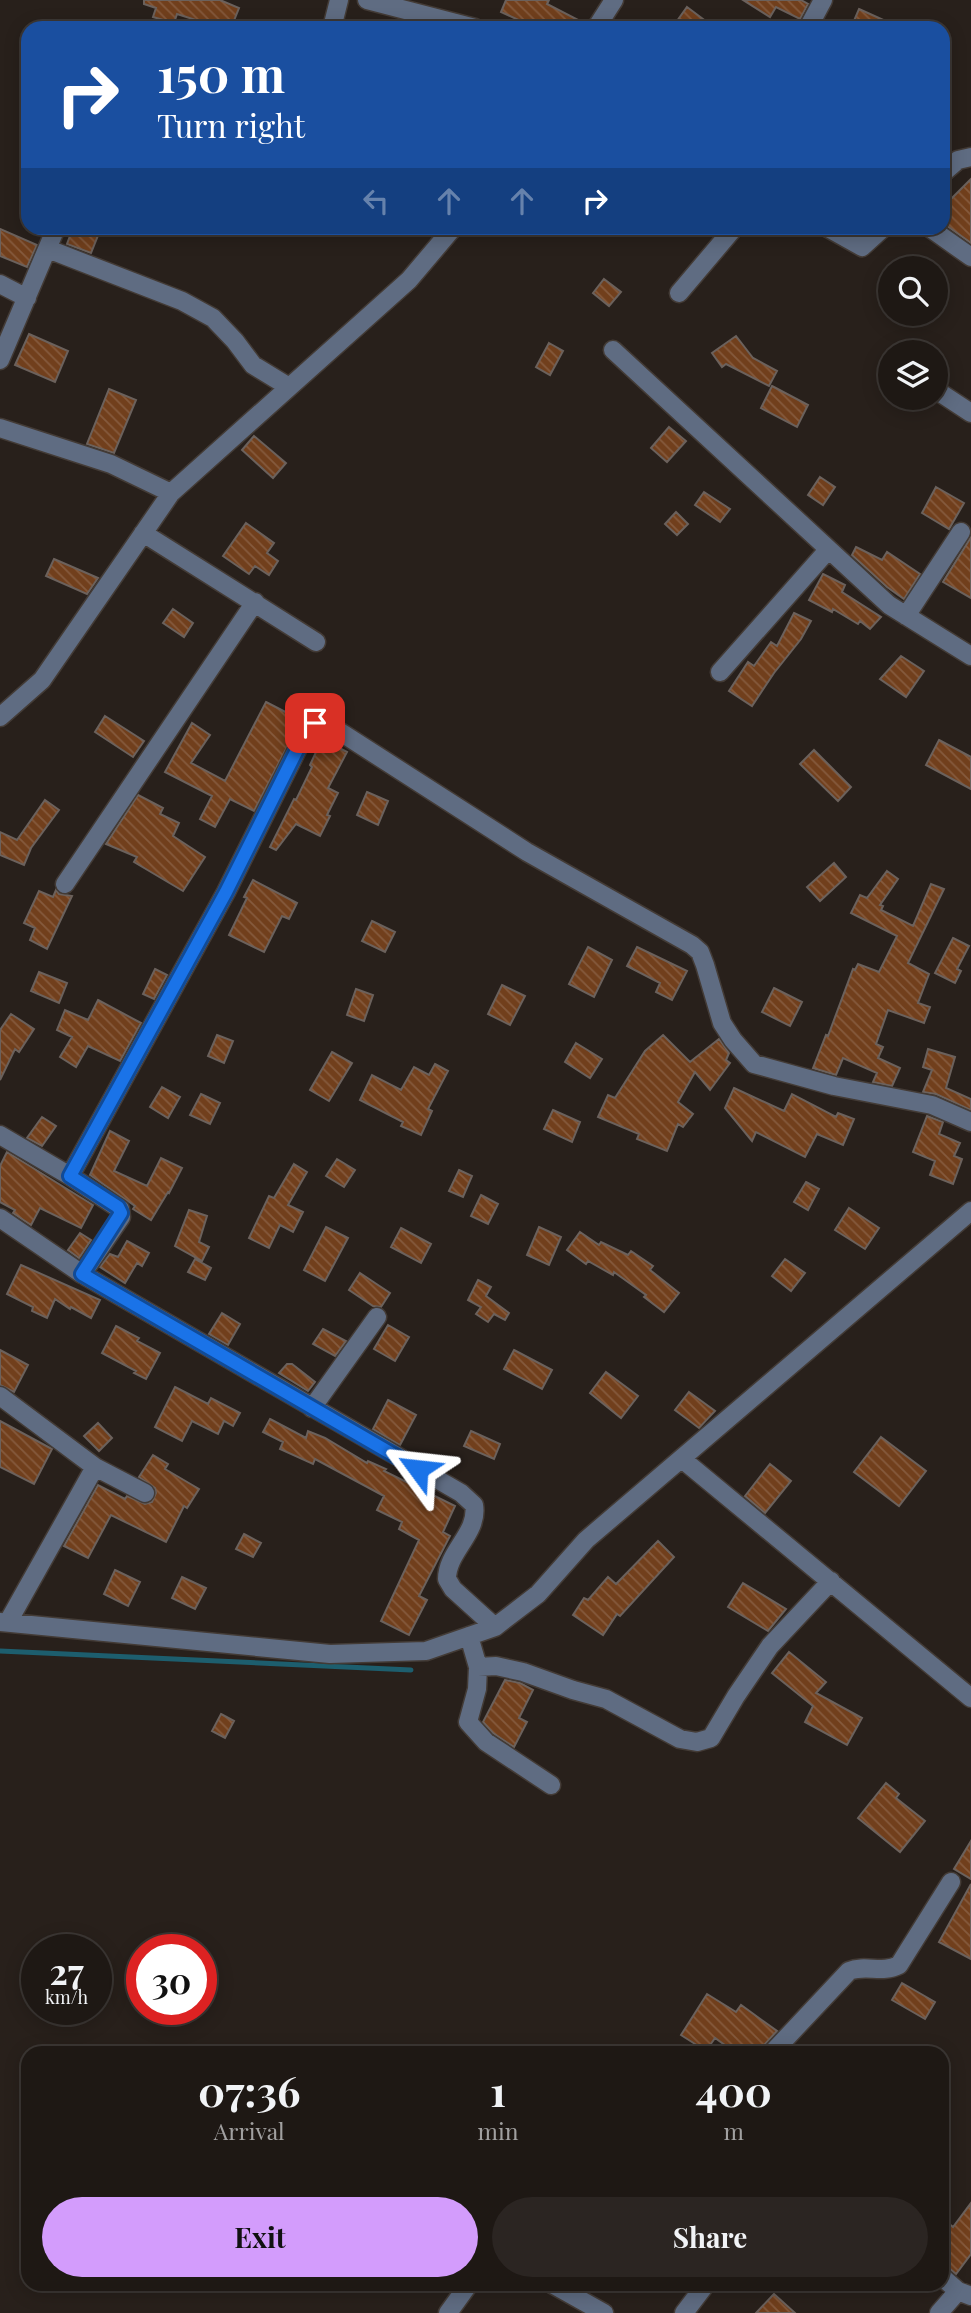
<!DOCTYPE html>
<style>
body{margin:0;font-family:"Playfair Display",serif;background:#2b2522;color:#f1f3f6;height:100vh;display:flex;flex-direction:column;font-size:26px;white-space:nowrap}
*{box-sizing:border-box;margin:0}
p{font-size:23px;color:#a1a0a0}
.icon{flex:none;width:38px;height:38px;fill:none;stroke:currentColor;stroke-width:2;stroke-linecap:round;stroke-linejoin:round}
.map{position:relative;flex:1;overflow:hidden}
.drawer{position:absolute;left:21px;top:2046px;width:928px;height:245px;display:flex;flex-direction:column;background:#1e1814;border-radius:21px;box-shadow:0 4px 18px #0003,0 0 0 2px #3c3734}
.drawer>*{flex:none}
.hud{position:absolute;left:21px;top:21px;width:929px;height:214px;border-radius:21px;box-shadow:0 4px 18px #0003,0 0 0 2px #3c3734;background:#1a4fa0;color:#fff;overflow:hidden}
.tools{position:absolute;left:878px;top:256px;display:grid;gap:14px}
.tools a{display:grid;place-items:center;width:70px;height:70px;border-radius:50%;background:#1e1814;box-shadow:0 4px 18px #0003,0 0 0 2px #3c3734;font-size:35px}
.speed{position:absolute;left:21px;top:1934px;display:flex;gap:14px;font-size:35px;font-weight:700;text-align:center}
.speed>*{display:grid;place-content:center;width:91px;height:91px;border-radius:50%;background:#1e1814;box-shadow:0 4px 18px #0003,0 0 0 2px #3c3734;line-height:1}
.speed small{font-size:18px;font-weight:400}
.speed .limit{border:10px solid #d22;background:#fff;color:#111}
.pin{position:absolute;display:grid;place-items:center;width:60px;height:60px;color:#fff;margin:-30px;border-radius:14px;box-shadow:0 4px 10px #0006}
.me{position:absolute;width:77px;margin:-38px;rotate:300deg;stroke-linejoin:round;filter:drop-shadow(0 0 5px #0008)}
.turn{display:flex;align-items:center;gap:24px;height:147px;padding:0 21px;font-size:32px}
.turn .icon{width:91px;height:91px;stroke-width:2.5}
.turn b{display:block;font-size:49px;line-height:60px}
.lanes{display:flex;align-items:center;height:66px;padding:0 21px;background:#0003;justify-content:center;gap:35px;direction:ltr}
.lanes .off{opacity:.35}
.eta{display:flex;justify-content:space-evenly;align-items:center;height:119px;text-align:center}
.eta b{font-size:42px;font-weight:700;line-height:49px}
.cta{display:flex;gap:14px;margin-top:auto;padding:14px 21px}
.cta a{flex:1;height:80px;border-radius:42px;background:#d39cfc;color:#111;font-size:28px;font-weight:700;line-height:80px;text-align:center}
.cta a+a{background:#2b2522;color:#f1f3f6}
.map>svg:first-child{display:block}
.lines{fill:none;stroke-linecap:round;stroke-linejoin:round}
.stream{stroke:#1d5e6e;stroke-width:5}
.building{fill:url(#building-back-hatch);stroke:#6b615c;stroke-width:2}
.minor-casing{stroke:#433b36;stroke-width:21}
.minor{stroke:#5f6c82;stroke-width:18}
.route-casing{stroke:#114b97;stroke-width:18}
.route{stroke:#1a73e8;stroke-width:12}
</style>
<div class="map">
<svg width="971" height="2313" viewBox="0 0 971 2313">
<defs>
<pattern id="building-back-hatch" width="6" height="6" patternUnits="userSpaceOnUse" patternTransform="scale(1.75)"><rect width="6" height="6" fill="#713f1c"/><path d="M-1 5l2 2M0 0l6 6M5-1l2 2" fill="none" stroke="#855a3d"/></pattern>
</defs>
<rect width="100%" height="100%" fill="#28201b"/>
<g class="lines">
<!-- stream -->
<path class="stream" d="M0,1651L411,1670"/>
</g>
<!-- building -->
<path class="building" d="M144,0H220L239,8L231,28H221L177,14L174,23L153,17L156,8L144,4Z
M506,0H549L547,4L586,24L585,28H536L501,12Z
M743,0H801L808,4L800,19L776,7L770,17Z
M687,7L715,28H672Z
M859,9L901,28H863L853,23Z
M971,179V243L943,223V207Z
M73,228H101L91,253L67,244Z
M0,229L37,245L27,267L0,256Z
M604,279L621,292L609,306L593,293Z
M29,334L68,351L55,382L15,365Z
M736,336L753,358L777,371L769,386L726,364L722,367L712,353Z
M549,343L563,351L550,375L536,367Z
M772,386L808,405L797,427L761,408Z
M109,389L136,400L114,453L87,444Z
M669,427L686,441L667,462L651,448Z
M254,436L286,463L273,478L242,450Z
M820,477L835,487L823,505L808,495Z
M936,487L964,503L949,529L922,513Z
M704,492L730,509L720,522L695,505Z
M676,512L688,524L677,535L665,524Z
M246,523L274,543L267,553L278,561L269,575L255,566L249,574L223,556Z
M971,537V598L943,582Z
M856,547L882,560L887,552L920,574L904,599L887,587L852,555Z
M54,559L98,578L87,594L46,576Z
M823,574L845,585L842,592L881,617L870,629L860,621L858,624L833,609L832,612L809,600Z
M173,609L193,623L184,637L163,623Z
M794,613L811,621L801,639L774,673L752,706L729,691L748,662L754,666L771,642L777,646Z
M901,656L924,671L906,697L880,679Z
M266,702L301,720L254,811L230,799L215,827L200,819L212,796L165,772L192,723L210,735L191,763L225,781Z
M105,716L144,741L133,757L95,732Z
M322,739L347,752L328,788L338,793L327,815L330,816L320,836L296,824L276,850L270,847L294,799L296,800L312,767L310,765Z
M939,740L971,757V789L926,765Z
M814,750L851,787L838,801L800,764Z
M367,792L388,801L378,825L357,815Z
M138,795L163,808L160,814L179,823L173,836L205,857L183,891L134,862L137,857L106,844Z
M45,800L59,810L31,848L24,865L0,855V832L17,840Z
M834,863L846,877L820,901L807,887Z
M887,871L898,879L880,905L883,906L881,910L913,926L931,884L944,889L908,963L929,974L918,1003L930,1007L924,1023L888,1010L876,1044L883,1047L878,1058L900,1068L892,1086L873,1082L877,1073L843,1058L836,1075L813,1068L826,1035L828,1036L853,969L855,970L858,964L879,972L897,936L851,913L860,895L867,898Z
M253,880L297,903L289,919L282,916L264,952L229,935L247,898L244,897Z
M56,890L59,894L72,896L47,949L30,940L35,928L24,923L39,891L53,897Z
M372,921L395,932L385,952L362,941Z
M953,938L969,946L957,969L961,971L955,983L935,973Z
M588,947L612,960L594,997L569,984Z
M637,947L687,971L672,1000L656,992L660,983L627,966Z
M155,969L167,975L154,999L143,994Z
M39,972L67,983L59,1003L31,991Z
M502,985L525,996L510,1025L488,1014Z
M774,988L802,1002L790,1026L762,1012Z
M356,989L373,995L364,1021L347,1015Z
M98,1000L141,1023L120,1061L88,1046L76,1067L60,1057L72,1037L57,1030L65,1010L88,1020Z
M11,1014L34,1029L19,1052L15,1049L0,1080V1030Z
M217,1035L233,1041L224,1063L208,1056Z
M663,1035L690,1062L719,1039L729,1053L726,1060L730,1063L710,1090L695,1072L678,1102L693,1114L683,1127L678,1124L667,1151L637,1139L639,1134L598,1117L608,1095L615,1098L645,1051Z
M576,1043L602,1059L590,1078L565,1062Z
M928,1049L955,1057L946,1088L971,1099V1110L936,1094L923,1092L932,1070L923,1067Z
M332,1052L352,1063L329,1101L310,1090Z
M435,1064L448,1071L428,1109L432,1111L421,1135L401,1126L403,1122L360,1100L372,1075L401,1090L414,1067L429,1075Z
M162,1087L180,1097L168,1118L150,1107Z
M734,1088L784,1111L792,1094L836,1117L838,1113L854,1119L843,1145L817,1134L805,1157L756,1132L752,1141L725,1108Z
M201,1094L220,1103L210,1124L190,1115Z
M553,1110L580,1122L572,1142L544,1129Z
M927,1116L943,1122L939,1134L960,1143L954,1156L962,1159L953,1184L930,1175L935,1161L913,1152Z
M42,1117L56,1126L42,1146L27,1138Z
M110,1131L129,1141L114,1171L147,1186L161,1158L182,1168L169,1193L168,1192L151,1220L133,1209L135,1206L90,1175Z
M7,1152L93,1205L81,1228L40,1208L31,1225L13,1213L15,1210L0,1202V1166Z
M337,1159L355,1170L344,1187L326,1176Z
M294,1164L307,1172L288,1205L303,1212L293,1232L280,1225L269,1248L249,1238L269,1196L274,1198Z
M459,1170L472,1176L463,1197L449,1191Z
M806,1182L819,1189L808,1210L794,1202Z
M481,1195L498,1204L488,1224L471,1216Z
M849,1208L879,1228L865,1249L835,1230Z
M189,1210L207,1216L199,1242L209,1247L202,1261L175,1246Z
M326,1227L348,1238L325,1281L304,1270Z
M539,1227L561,1237L549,1265L527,1255Z
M401,1228L431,1244L421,1263L391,1247Z
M580,1232L599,1245L601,1242L628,1255L631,1251L653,1266L650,1270L679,1293L664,1312L644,1297L646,1295L614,1272L613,1275L588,1261L586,1264L567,1250Z
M80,1233L91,1240L79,1258L68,1250Z
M127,1241L149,1253L142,1266L137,1263L125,1283L100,1267L110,1254L118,1257Z
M195,1259L211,1268L205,1280L188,1272Z
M785,1259L805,1273L791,1291L772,1276Z
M21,1265L100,1300L91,1318L71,1307L70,1309L55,1299L47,1318L32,1311L33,1307L7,1294Z
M360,1273L390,1293L381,1307L373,1306L349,1290Z
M478,1280L491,1287L486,1296L509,1313L505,1320L494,1314L488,1322L476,1314L481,1307L468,1300Z
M222,1313L240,1324L228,1345L209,1334Z
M388,1325L409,1337L395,1361L374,1349Z
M116,1326L139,1338L137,1341L160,1353L146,1379L134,1373L136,1371L102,1353Z
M323,1329L346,1341L335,1356L313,1344Z
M0,1350L28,1365L14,1392L0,1385Z
M514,1350L552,1370L542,1389L504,1369Z
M287,1364H292L315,1382L308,1391L279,1373Z
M606,1372L638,1396L621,1418L590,1393Z
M175,1387L208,1404L211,1398L240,1413L233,1426L224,1421L218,1434L192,1421L182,1441L155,1427Z
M689,1392L715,1411L699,1428L675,1410Z
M388,1400L416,1415L400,1445L373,1429Z
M270,1419L306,1438L308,1431L325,1438L367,1463L368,1461L386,1469L384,1471L455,1506L443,1532L450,1536L419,1596L427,1600L409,1635L381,1621L419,1540L399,1529L402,1522L377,1510L384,1496L315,1459L313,1464L280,1449L283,1442L263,1432Z
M0,1421L52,1449L34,1484L0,1467Z
M98,1423L112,1438L99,1451L84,1436Z
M471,1431L500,1444L494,1459L464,1446Z
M881,1437L926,1471L899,1506L854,1472Z
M153,1455L168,1464L165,1469L199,1489L187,1508L184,1506L166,1542L111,1515L88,1558L64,1546L98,1485L125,1499L127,1496L145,1504L152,1502L156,1493L155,1488L139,1477Z
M770,1464L791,1481L765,1513L745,1496Z
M244,1534L261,1543L253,1557L236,1549Z
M658,1541L674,1557L620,1616L617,1614L603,1635L573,1615L584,1598L588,1600L608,1577L616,1584Z
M115,1570L140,1582L128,1606L104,1594Z
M182,1577L206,1588L195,1609L172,1598Z
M743,1583L786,1609L768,1631L728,1607Z
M789,1652L826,1682L816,1693L862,1718L847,1745L805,1722L813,1706L772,1673Z
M505,1680L520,1683L533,1690L519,1718L527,1722L514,1747L493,1733L483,1722Z
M221,1714L234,1721L225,1738L212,1731Z
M886,1783L899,1794L896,1798L925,1821L900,1852L858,1818Z
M971,1841V1879L954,1869Z
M971,1884V1959L939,1942Z
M902,1983L935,2002L925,2019L892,2000Z
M707,1994L736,2012L741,2005L777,2031L764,2045L761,2053H736L715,2038L706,2051L681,2035Z
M971,2203V2254L956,2274L949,2268L942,2266V2218L953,2227Z
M774,2294L795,2313H756Z"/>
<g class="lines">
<defs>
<path id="minor" d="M367,0L475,28
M332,28L339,0
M596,28L614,0
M808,28L823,0
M943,173L958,160L971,157
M828,228L862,247L883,228
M930,228L971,257
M48,249L182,301L213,318L235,341L253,365L289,387
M0,284L27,298
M679,293L734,228
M613,350L889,605L971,656
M0,360L56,228
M936,390L971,413
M0,428L111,464L171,493
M143,533L316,642
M906,616L961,532
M720,672L828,550
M0,717L42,680L171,493L409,280L453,228
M65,884L255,602
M0,1135L70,1176L120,1209L121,1217L82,1274
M70,1176L226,892L305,734L310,727L319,723L331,726L527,852L692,945L700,952L705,965L722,1023L733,1040L754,1064L834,1086L932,1105L971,1122
M0,1218L82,1274L461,1493L474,1505C479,1533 447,1551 447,1579L453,1589L495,1627
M0,1396L95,1467L145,1493
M312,1408L377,1317
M682,1459L971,1698
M0,1622L330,1654L426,1651L495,1627L538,1594L586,1540L971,1211
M8,1622L95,1467
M469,1636L478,1667L477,1689L468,1722L486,1742L551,1785
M478,1667L496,1666L523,1672L573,1690L606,1699L680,1739L697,1742L711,1738L736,1696L770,1646L831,1581
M772,2053L849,1971C866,1964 882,1974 899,1965L951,1882
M942,2277L958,2291L971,2296
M552,2284L604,2313
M448,2313L469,2284
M684,2313L706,2284
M939,2313L958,2291"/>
</defs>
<!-- minor casing -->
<use href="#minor" class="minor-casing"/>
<!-- minor -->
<use href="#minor" class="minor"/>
</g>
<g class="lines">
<defs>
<path id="route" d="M315,723L305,734L226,892L70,1176L118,1207L121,1213L82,1274L418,1469"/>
</defs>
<!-- route casing -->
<use href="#route" class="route-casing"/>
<!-- route -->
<use href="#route" class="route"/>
</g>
</svg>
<div class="tools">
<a><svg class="icon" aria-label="search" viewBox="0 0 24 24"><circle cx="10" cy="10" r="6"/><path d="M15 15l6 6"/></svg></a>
<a><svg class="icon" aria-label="layers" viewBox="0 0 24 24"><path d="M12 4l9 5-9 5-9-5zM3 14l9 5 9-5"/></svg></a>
</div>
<div class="speed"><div>27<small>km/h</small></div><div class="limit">30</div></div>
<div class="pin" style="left:315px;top:723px;background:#d93025"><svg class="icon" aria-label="arrive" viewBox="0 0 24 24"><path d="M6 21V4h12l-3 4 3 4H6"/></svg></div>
<svg class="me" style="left:418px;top:1469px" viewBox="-20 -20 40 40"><path d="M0-17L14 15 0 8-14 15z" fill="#1a73e8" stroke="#fff" stroke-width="4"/></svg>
<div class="hud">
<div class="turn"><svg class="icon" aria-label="right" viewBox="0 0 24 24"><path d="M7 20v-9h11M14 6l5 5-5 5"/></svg><div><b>150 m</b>Turn right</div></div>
<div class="lanes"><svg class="icon off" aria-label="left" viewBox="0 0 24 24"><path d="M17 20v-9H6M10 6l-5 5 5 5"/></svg><svg class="icon off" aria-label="ahead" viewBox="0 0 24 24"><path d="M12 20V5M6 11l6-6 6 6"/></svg><svg class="icon off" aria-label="ahead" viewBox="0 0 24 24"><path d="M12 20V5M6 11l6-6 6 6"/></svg><svg class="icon" aria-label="right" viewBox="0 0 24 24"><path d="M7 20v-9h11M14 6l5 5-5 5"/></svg></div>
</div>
<section class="drawer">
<div class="eta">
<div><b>07:36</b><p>Arrival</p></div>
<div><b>1</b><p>min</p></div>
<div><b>400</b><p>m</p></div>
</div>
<div class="cta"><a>Exit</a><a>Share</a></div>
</section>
</div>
